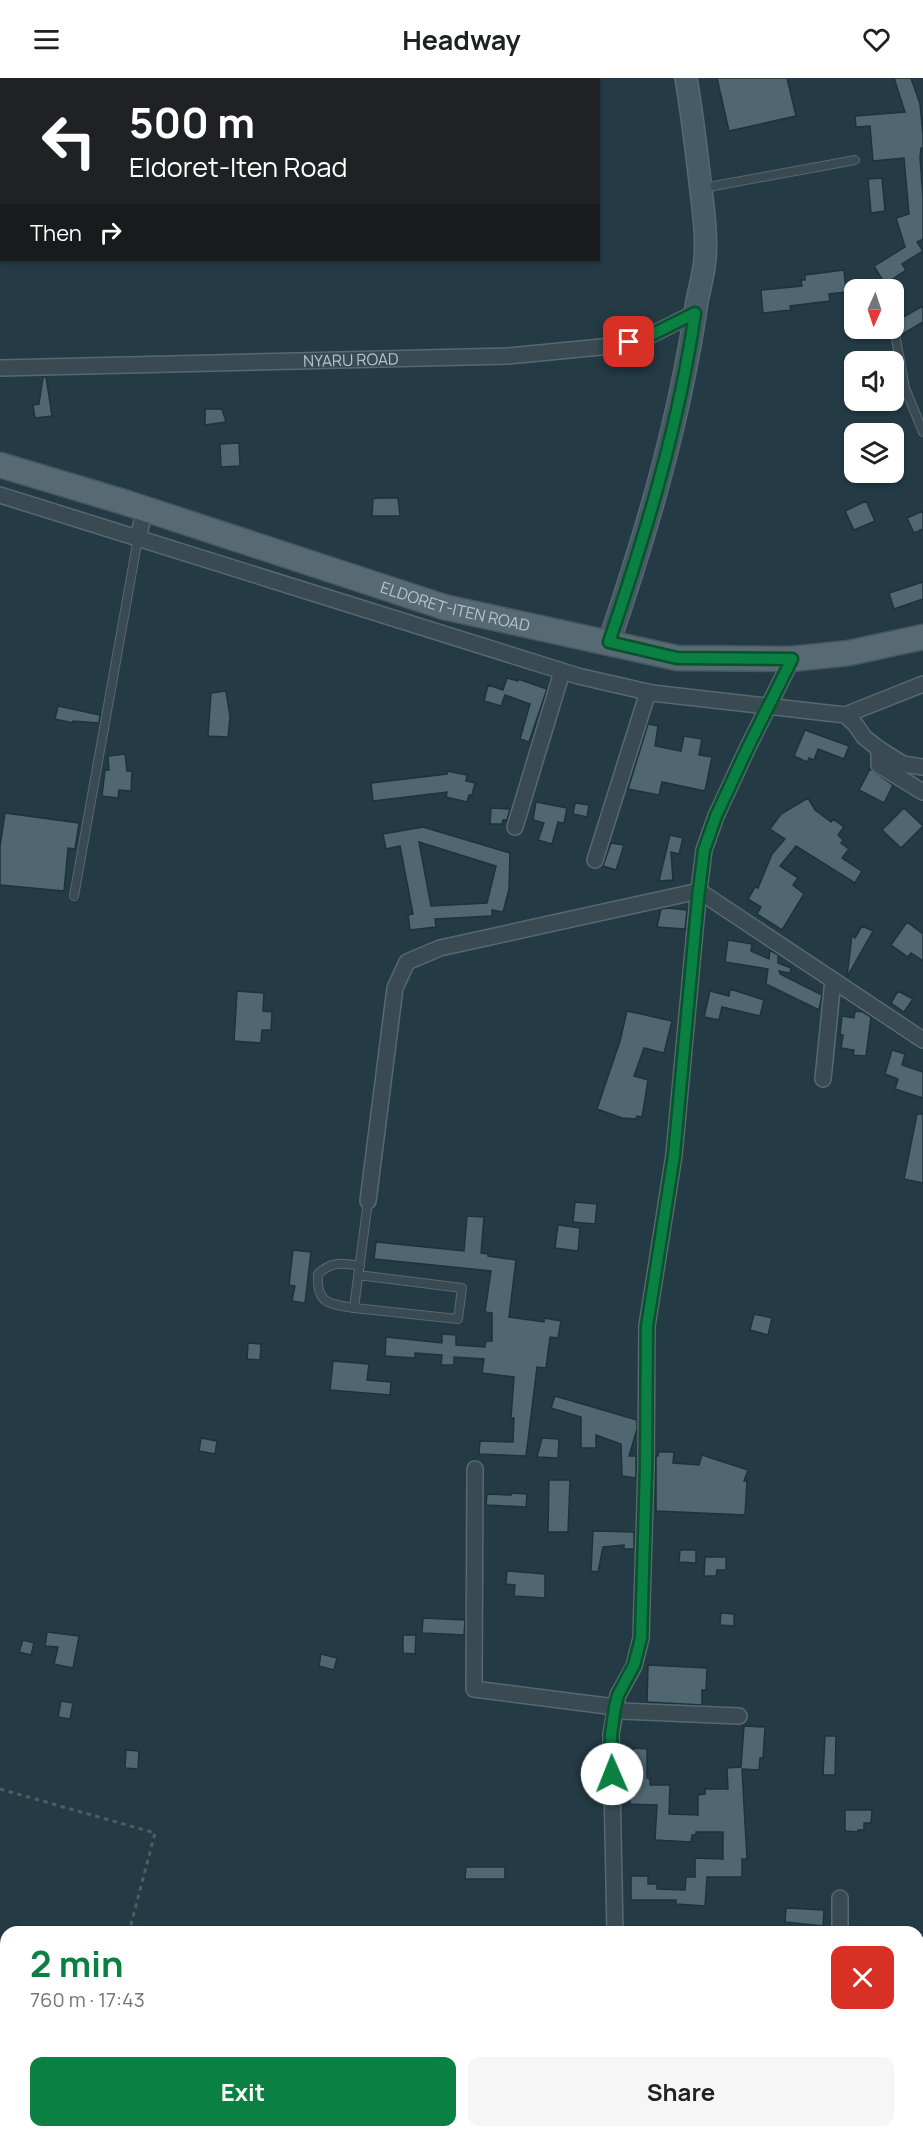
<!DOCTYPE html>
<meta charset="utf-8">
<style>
body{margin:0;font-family:Manrope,sans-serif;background:#f6f6f6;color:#202124;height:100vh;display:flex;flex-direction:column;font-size:22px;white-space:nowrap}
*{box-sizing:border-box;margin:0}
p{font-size:20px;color:#757577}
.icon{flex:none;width:33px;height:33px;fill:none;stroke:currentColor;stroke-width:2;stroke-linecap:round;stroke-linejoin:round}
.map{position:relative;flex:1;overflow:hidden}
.drawer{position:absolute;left:0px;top:1848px;width:924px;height:212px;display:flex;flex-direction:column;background:#fff;border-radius:18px 18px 0 0;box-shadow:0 2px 4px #0004}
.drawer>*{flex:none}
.hud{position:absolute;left:0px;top:0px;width:600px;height:183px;box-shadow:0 2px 4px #0004;background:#202124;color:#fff;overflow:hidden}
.needle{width:39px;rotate:183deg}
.buttons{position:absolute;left:844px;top:201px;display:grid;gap:12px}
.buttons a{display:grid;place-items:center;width:60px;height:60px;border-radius:12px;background:#fff;box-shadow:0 2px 4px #0004;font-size:30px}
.pin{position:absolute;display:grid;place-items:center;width:51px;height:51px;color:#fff;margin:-26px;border-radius:12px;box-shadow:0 3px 9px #0006}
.me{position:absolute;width:66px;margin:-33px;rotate:359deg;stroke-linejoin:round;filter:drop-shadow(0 0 4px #0008)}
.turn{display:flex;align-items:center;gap:21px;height:126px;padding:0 30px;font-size:27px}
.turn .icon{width:78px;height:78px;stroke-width:2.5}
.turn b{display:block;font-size:42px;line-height:51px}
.then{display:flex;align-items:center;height:57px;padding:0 30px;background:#0003;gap:12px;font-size:22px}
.round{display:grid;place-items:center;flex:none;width:63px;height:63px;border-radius:12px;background:#f6f6f6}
.summary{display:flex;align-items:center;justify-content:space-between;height:102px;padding:0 30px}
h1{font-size:36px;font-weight:700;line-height:45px;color:#0b8043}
.action{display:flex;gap:12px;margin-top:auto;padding:12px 30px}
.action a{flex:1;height:69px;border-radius:12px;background:#0b8043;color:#fff;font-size:24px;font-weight:700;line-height:69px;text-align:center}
.action a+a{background:#f6f6f6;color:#202124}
header{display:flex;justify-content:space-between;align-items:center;height:78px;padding:0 30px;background:#fff;font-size:27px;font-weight:700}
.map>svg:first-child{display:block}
.building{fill:#506771;stroke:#1f323b;stroke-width:1.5;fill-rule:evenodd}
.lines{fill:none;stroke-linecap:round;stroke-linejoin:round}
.service-casing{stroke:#576871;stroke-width:10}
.minor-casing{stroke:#576871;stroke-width:18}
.tertiary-casing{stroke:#576871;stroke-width:22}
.secondary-casing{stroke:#576871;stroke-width:24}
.primary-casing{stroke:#455760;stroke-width:27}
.path{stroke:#47625e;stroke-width:3;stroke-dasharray:4.5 4.5;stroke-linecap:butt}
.service{stroke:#394a53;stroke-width:8}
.minor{stroke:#394a53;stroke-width:15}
.tertiary{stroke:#394a53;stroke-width:20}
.secondary{stroke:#465b67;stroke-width:21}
.primary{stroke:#576a73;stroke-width:24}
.route-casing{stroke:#07532c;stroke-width:15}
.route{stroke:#0b8043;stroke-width:10}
.labels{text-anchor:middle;stroke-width:4.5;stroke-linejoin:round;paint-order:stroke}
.street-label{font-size:16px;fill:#b6c5cd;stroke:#1d3039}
</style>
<header><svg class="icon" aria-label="menu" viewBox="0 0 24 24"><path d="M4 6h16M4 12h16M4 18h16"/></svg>Headway<svg class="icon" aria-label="heart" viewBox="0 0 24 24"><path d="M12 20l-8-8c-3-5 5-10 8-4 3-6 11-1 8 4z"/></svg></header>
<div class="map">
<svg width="923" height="2059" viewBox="0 0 923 2059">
<rect width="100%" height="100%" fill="#243a44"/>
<!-- building -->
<path class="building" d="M717,0H787L796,38L729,53Z
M894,0H911L920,26L923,58V70H921L920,79L923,121V161L917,164L923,173L902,186L906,192L885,206L874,188L905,169L896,140L909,136L904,80L873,83L870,48L856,49L855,38L905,34Z
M882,100L885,133L871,135L868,101Z
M844,192L846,214L829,216L830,223L790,228L791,232L763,235L761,212L802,208L801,202H805V197Z
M923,228V244L901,257L900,241Z
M43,299H46L52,338L35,340L33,327L39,326Z
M205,331H222L226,344L205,347Z
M239,365L240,388L221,389L220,366Z
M378,420H398L400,438H372L373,421Z
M866,423L875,443L854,452L845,433Z
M923,433V451L914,455L907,440Z
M923,504V521L894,531L889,515Z
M507,600L518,603V601L547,611L529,664L520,661L530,626L505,617L501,628L484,623L488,607L503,612Z
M226,613L230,639L228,659L208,658L211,615Z
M58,628L100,637L99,645L73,643V645L55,641Z
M648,646L658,648L655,668L681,673L684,658L702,661L699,677L712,679L705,713L662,704L659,717L628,711Z
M805,652L849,668L844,681L818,671L814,682L809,680L807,684L794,678Z
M125,676L127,693H132L131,713L119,712L118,720L102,718L105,692H109L108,678Z
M870,691L893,707L884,725L859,712Z
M447,693L467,697L466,703L475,705L472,717H469L467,724L446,719L447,714L373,723L371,705L447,696Z
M808,720L815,732L831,744L833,741L844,749L838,757L843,762L841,765L849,771L842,780L862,793L855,805L796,768L780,788L798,800L793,807L804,816L782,852L757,836L761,829L748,821L755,809L758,810L772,776L785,761L770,751L781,736Z
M536,724L567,730L564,745L558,744L552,766L538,762L544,745L533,742Z
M575,725L589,727L587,739L573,736Z
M491,730L510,731L507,742H503L502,746H490Z
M904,730L923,748L901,770L882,752Z
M5,735L79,745L75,771L68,770L64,813L0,807V769Z
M423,749L510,775L509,811L503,834L492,832V838L435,841L436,849L410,852L408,837L413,836L400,768L386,771L383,756ZM419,764L496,788L487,825L431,828Z
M670,757L683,760L679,776L671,774L673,802L659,803Z
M611,765L624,767L616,792L603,788Z
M669,830L687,832L685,851L657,849L661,831Z
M907,844L923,856V883L911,875L908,879L891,867Z
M862,848L873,853L847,899L852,857L855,860Z
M728,862L752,866L751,873L769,881L770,872L778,877V885L791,890L790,895L779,893L780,896L822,917L819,932L766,906L768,891L725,884Z
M730,911L764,922L760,938L722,929L719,942L704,939L710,913L729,918Z
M237,913L264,915L263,933L272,934L271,952H262L261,965L234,963Z
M898,913L913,921L904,934L891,925Z
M627,933L672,943L664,975L644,970L634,998L648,1002L642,1039L637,1038L636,1041L622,1040L597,1031L620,963Z
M855,933L863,934L871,939L866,978L853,977L854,972L841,970L843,957H840L842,938L854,940Z
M892,972L905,976L902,987L923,994V1020L895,1011L898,1001L885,996Z
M917,1036H923V1105L904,1101Z
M575,1124L597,1126L595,1146L573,1144Z
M467,1138L484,1139L481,1175L488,1176V1178L516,1182L509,1239L544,1244V1240L561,1243L558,1260L550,1259L546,1290L537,1289L526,1378L479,1376L480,1363L513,1364L514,1340H511L514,1299L482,1295L484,1281L454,1279V1287H441L442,1277L415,1275V1280L385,1278L386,1259L442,1265V1256L456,1257V1267L485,1269L486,1263H492V1235L485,1234L491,1193L374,1181L376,1164L464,1173Z
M558,1147L580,1150L578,1173L555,1170Z
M293,1172L311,1174L305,1225L292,1223L295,1208L289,1207Z
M754,1236L772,1240L768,1257L750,1252Z
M248,1265L261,1266L260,1282L247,1281Z
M333,1283L369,1286L367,1302L391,1304L390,1317L330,1312Z
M555,1318L637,1342V1351L629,1378H636V1400L622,1398L621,1366L596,1357V1370H581V1339L551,1330Z
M201,1360L217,1363L215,1376L199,1373Z
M542,1360L559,1361L558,1380L537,1379Z
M658,1374H674L673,1385L699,1387L702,1377L748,1392L744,1403H747L745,1437L656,1433V1378H658Z
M549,1402H570L568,1454H548Z
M511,1415L527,1416L526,1429L486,1427L487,1416L511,1417Z
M593,1453L634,1454V1471H624V1467L603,1469L598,1494L591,1493Z
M680,1472H696V1485L679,1484Z
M705,1479H726V1492H717L716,1498H704Z
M507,1493L545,1496V1520L514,1518L515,1507L506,1506Z
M721,1535L734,1536V1548L720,1547Z
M423,1540L465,1542L464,1557L422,1555Z
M47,1554L79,1558L73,1590L54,1586L58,1569L45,1568Z
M403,1557H416L415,1576L403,1575Z
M23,1562L34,1565L31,1577L19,1574Z
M321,1576L337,1580L334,1592L319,1588Z
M648,1587L707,1590L706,1612H702V1627L647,1624Z
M61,1623L73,1625L70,1641L58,1639Z
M744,1648L765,1649L763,1680H760L759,1692L742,1691L747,1781H742V1799H707L705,1828L676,1826V1822H631V1798H648V1806H657V1811L685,1812L686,1799H695V1780L723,1781V1754H696V1757H692L691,1764L655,1762L657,1727L630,1726L633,1670L647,1671V1700L650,1701V1707H670L669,1736L698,1737V1717L705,1716V1711H728L727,1690L741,1689Z
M825,1658H836L835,1697H823Z
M126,1672L139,1673L138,1691L125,1690Z
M845,1732H872L871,1745H864V1752H858L859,1754L845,1753Z
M466,1789H505V1801H465Z
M786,1830L824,1832L823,1848L785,1844Z"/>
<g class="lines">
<defs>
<path id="service" d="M703,110L855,82
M894,250L905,310L923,354
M74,818L138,460
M358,1197L462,1210L458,1241L354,1230L368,1123
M354,1230C329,1226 316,1226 318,1196C332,1183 342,1185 360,1188"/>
<g id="minor">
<path id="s1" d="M0,290L508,278L611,268L647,259L695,235"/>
<path d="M0,417L578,598L652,615L845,637L855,646L864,659L879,671L903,686L923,689"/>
<path d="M138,460L145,431"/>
<path d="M845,637L923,606"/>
<path d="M879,671V687L923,714"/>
<path d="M515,749L562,594"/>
<path d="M595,782L648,614"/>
<path d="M823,1001L833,902"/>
<path d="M368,1123L395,910L407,884L440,870L699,813L923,962"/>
<path d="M475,1391L474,1611L615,1629L621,1633L739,1638"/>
<path d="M840,1820V1854"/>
<path d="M615,1854L611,1656L618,1617L634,1588L641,1560L646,1390L647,1248L674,1077L698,820L704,772L716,738L748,669L792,581"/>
<path d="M619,2054V2059"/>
<path d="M846,2054V2059"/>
</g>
<path id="tertiary" d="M0,1963L6,1965
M306,2054L332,2059"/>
<path id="secondary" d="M609,564C646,456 679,344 696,230C698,214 704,197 705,181C707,155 703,129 700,104C696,69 692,35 686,0"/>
<g id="primary">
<path id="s2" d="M0,387L127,425L444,529L677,580L792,581L849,575L923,559"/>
</g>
</defs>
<!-- service casing -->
<use href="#service" class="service-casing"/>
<!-- minor casing -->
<use href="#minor" class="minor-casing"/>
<!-- tertiary casing -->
<use href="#tertiary" class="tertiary-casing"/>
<!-- secondary casing -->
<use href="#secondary" class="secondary-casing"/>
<!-- primary casing -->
<use href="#primary" class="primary-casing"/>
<!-- path -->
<path class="path" d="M0,1711L155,1755L129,1854
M396,1854V1852
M401,2059V2054"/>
<!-- service -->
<use href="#service" class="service"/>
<!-- minor -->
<use href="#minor" class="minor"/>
<!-- tertiary -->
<use href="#tertiary" class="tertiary"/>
<!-- secondary -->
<use href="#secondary" class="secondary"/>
<!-- primary -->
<use href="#primary" class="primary"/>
</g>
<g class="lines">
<defs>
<path id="route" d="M612,1696L611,1656L615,1629L618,1617L634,1587L641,1560L646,1390L647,1248L674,1077L698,820L704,772L716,738L748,669L792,581L677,580L609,564C645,458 679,347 695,235L647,259L629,264"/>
</defs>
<!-- route casing -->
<use href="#route" class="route-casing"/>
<!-- route -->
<use href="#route" class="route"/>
</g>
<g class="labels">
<!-- street labels -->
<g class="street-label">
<text dy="6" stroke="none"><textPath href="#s1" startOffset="351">NYARU ROAD</textPath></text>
<text dy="6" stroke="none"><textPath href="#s2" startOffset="477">ELDORET-ITEN ROAD</textPath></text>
</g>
</g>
</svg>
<div class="buttons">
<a><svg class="needle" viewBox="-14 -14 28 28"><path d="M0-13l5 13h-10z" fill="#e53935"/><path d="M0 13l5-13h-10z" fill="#757577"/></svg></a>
<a><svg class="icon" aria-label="sound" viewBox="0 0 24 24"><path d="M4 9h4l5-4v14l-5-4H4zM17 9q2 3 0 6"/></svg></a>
<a><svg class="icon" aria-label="layers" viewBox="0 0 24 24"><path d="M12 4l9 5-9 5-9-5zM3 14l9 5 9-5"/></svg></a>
</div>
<div class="pin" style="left:629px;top:264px;background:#d93025"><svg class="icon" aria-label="arrive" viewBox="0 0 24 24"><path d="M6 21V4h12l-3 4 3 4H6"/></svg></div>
<svg class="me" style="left:612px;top:1696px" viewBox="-20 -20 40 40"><circle r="19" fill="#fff"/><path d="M0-13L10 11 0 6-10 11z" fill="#0b8043"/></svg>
<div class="hud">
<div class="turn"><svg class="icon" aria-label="left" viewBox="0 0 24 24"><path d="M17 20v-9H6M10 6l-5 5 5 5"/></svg><div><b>500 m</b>Eldoret-Iten Road</div></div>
<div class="then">Then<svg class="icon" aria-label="right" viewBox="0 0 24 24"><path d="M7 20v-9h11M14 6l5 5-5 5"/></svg></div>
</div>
<section class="drawer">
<div class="summary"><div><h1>2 min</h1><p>760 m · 17:43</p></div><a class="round" style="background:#d93025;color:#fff"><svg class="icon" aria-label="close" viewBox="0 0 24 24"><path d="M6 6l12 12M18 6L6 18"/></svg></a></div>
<div class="action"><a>Exit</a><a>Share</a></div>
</section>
</div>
